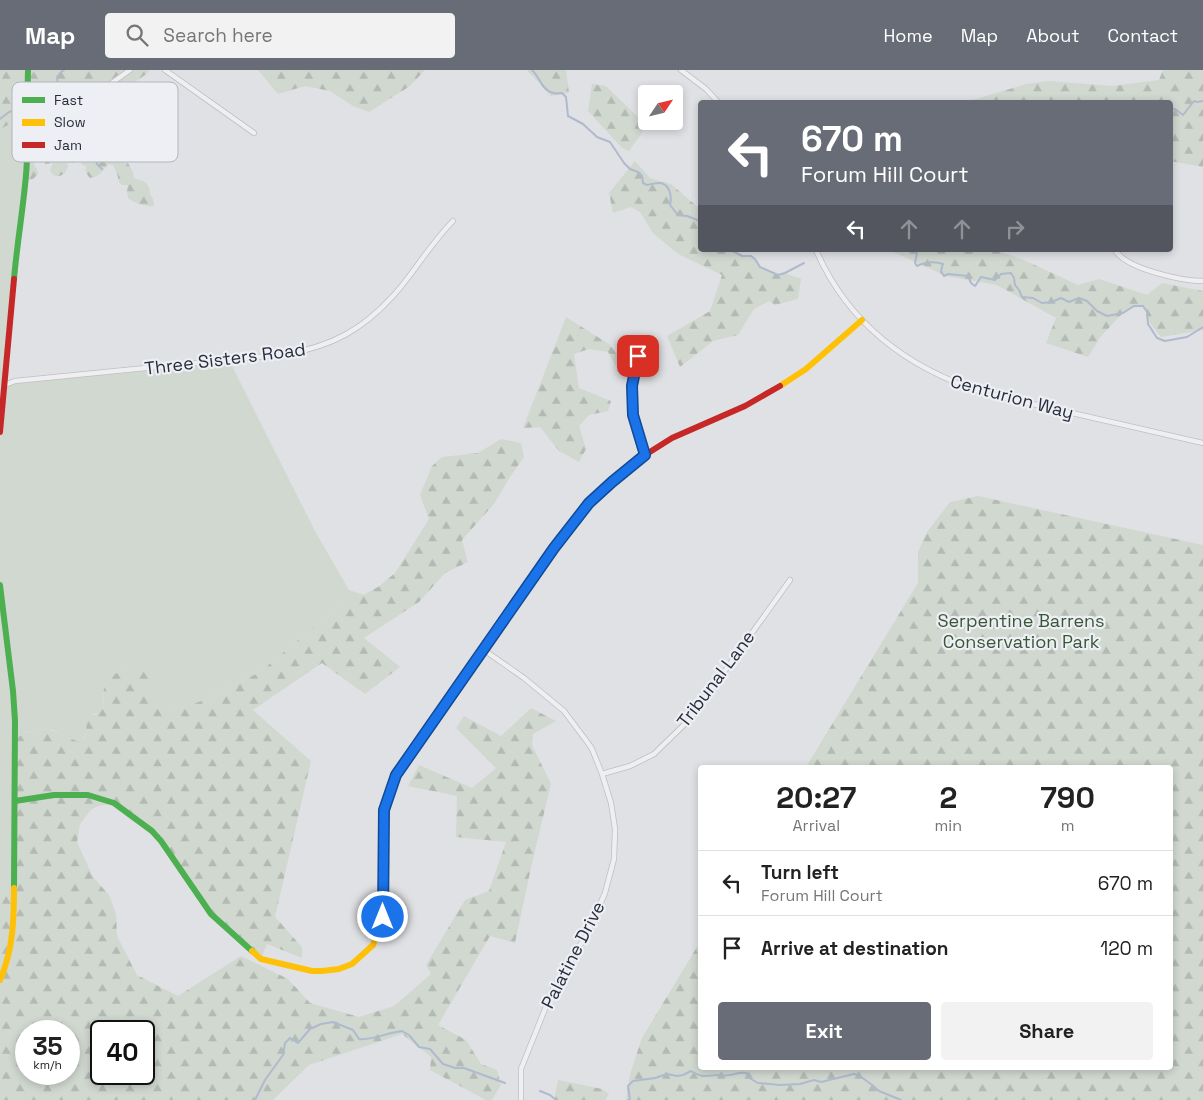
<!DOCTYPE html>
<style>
body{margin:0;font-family:"Space Grotesk",sans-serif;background:#f2f2f2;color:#222;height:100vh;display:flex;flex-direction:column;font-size:19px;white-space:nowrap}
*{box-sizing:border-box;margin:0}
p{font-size:16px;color:#767676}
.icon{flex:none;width:28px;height:28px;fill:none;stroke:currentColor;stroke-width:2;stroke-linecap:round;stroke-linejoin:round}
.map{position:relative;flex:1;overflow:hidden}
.side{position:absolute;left:698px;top:695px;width:475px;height:305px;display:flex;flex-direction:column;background:#fff;border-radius:5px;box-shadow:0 2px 8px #0003}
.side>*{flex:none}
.guide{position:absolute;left:698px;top:30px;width:475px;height:152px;border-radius:5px;box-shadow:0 2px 8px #0003;background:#686c77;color:#fff;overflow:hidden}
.needle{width:32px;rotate:55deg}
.tools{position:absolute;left:638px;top:15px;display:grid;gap:10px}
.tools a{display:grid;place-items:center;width:45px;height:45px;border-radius:5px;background:#fff;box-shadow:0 2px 8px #0003;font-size:25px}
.speed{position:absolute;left:15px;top:950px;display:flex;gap:10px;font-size:25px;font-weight:700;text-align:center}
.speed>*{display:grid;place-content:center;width:65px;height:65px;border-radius:50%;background:#fff;box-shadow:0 2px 8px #0003;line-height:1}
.speed small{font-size:12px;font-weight:400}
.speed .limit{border:2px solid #111;border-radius:8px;background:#fff;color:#111}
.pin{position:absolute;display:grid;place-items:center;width:42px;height:42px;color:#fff;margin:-21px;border-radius:10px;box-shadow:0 2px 8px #0006}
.me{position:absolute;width:55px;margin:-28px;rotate:0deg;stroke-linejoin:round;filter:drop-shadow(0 0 4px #0008)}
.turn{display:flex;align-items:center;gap:18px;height:105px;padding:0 20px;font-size:22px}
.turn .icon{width:65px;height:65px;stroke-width:2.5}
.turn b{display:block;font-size:35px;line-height:42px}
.lanes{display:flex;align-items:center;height:48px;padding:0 20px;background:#0003;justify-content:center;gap:25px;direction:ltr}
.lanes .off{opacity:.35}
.eta{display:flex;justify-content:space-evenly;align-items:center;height:85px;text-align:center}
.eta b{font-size:30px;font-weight:700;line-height:35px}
.primary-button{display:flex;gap:10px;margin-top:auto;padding:10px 20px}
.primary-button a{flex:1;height:58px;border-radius:5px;background:#686c77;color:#fff;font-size:20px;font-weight:700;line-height:58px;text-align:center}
.primary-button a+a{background:#f2f2f2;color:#222}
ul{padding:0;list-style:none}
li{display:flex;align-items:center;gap:15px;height:65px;padding:0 20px;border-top:1px solid #e0e0e0}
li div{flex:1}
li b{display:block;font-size:19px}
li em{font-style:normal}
header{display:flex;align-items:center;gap:30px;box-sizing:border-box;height:70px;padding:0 25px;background:#686c77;color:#fff}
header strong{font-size:24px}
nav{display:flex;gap:28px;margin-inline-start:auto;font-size:18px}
.search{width:350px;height:45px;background:#f2f2f2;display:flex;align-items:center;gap:12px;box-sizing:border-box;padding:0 18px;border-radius:5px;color:#767676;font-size:19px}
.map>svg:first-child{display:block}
.green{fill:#d0d8d0}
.forest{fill:url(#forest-firs);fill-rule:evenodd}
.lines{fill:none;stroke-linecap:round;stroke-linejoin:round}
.stream{stroke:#afbace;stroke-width:2}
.street-casing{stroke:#bebfc2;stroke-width:6}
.street{stroke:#efeff1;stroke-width:4.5}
.fast{stroke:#4caf50;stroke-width:6}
.slow{stroke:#ffc107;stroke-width:6}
.jam{stroke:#c62828;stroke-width:6}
.route-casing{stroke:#114b97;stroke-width:12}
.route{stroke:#1a73e8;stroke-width:9}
.labels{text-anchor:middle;stroke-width:4.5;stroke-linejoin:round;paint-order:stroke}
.street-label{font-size:18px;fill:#282d3c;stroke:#edeff4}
.park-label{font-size:18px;fill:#395736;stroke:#edeff4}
.key{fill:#edeff4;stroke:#b2b5bd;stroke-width:1}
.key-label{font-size:14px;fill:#282d3c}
</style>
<header>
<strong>Map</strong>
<div class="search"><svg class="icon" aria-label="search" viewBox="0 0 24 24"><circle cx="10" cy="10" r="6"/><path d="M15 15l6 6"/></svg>Search here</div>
<nav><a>Home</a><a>Map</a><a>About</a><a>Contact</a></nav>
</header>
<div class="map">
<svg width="1203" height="1030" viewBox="0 0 1203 1030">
<defs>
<pattern id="forest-firs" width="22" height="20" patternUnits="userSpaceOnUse" patternTransform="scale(1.25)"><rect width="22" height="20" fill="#d0d8d0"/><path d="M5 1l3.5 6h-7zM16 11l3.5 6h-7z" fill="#b3bab4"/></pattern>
</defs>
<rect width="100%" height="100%" fill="#e0e1e4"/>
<!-- green -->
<path class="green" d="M14,54L22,56L28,62L5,315L15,311L229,290L316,463L349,520L364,525L334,540L260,602L201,631L185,637L167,640H160C159,638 156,637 155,635C147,623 153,598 131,598C116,599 104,612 103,626C103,630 104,635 103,638C101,642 97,643 93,644L86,656V663L82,671C72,673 62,662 52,660C44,659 36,661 27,662L14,815C9,819 4,821 0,815V60L5,56Z"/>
<!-- forest -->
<path class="forest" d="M0,0H149L148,3L113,27L99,40L100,46L95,52L101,57L103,66L109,68L111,74L117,78L123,90L128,93L133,102L134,108L145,112L149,117L150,124L153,129L154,136C145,137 135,133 128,128L127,121L128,115H122L119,112L117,103L113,95L109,94C102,101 101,106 90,108C86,104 85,101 86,96L83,95L81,93L83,87L80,86L73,93H67L68,96L65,103C59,108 53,107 50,100L53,93L45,94L44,89L36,91L34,95L37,99L38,104L33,109L25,111L28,62C18,53 10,52 0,60Z
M258,0H425L410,16L369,42L353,36L330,21L305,16L278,24Z
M527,0H566L569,23L551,26Z
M1163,0H1203V97L1170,91V32H966L1026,14L1049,11L1112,16L1159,10Z
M592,14L606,16L647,56L629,81L622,78L588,41Z
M635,91L650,108L671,114L700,139V180H731L742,186H751L755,189L760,197L767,201L778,205L785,203L801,209L798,229L775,235L769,231L754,239L738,265L713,271L680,297L667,266L710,241L722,205L678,184L653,163L640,142L631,137L613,143L609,123Z
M889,180H996L1024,190L1078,215L1099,209L1147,225L1162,213L1203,221V260L1161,267L1146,248L1147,242L1143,236H1134L1123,243L1101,266L1088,287L1046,273L1056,248L997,215L946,206Z
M566,247L609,274L618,285L616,297L608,282L589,279L574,284L579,318L611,331L608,341L589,345L579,356L586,379L579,392L559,381L540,357L523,358Z
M501,369L521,373L524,387L510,407L494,434L462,470L468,492L445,503L419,532L364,568L400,597L365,624L322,593L253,640L311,691L275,847L302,877V888L267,874L261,889L211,844L160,773L134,748L114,734L98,736L91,740L80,754L77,772L93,807L109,825L116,844L117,866L137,905L178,926L241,886L288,909L310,933L359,947L394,936L431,904L426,895L465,830L489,821L506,772L456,767L457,726L408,716L419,695L472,718L496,698L456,658L464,646L501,666L531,638L556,651L533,664L532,675L551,714L532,793L515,873L490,866L438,955L466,970L481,994L497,1000L501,1015L492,1030H486L430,1000L431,987L402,964L309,995L273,1030H0V815C4,821 9,819 14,815L15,669C30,659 48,656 64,665C71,668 75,672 82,671C83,669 85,667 86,664C87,659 85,654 88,649C92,644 100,644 103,638C105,632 102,625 104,619C108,606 127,592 141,600C150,605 152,618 153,627C153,628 154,634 155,635C156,637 159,638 160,640H167L185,637L201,631L260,602L334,540L378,517L395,503L429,449L420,425L432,396L442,387L478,383ZM26,961H69V1004H26ZM101,961H144V1004H101Z
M978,426L1203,475V1030H626L630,1004L642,968L700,872V998H1170V698L806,697L918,513V482L927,462L950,432Z
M558,1010L602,1019L609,1024L605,1030H554Z"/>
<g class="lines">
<!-- stream -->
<path class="stream" d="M532,0C539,6 543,22 554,23C556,24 559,23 562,23L566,27L568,46L583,54L597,67L610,72L624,93L630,99L638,102L642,106L643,113L647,115C651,114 655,113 659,113C670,113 672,127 670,135L678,145L687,146L700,151
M29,36L52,33L59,26L57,7L61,2L64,0
M35,36L36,40L40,43
M1170,39H1175L1183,45L1194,31L1197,32L1203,31
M0,49L9,42L25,37
M40,51V55L50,51H55L61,60C70,60 71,70 73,78C77,81 82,84 88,83L95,89L97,94L102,99
M731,180L742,186H751L755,189L760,197L778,205L785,203L804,193
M864,180L870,181L875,180
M912,180L917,183L915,193L917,196C926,192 934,191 943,194L941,201L944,206L948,204L968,206L971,213L975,216L981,207L995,210L1001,204L1011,203L1014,208L1015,215L1019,220L1022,227L1033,228L1042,233L1052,232L1061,228L1069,232L1079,228L1087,231L1097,241L1107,246L1123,243L1134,236H1143L1147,242L1148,254L1157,268L1165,271L1187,267L1203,257
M540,1021L550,1025L556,1030
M255,1030L265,1010L283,985L285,973L290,968L298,973L310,959L321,954L333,952L353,960L359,969C370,971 390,962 402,961L409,965L419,977L430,979L443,994L455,998H464L505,1013
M628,1030H630L628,1016L633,1011L655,1008L667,1004L677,1006L683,1005L691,1001C702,1008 705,1006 718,1005C722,1005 726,1006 730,1005C736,1004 739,1002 746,1003L751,1009L758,1013L780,1015L800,1014L814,1010L821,1012L854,1004L860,1006L872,1015L879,1021L901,1030"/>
<defs>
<path id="street" d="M165,0L254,63
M681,0L706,19L718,32
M27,49L81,35L130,0
M816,180C848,254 909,299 985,323L1203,373
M1115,180C1126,199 1182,211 1203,211
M638,286L632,316L633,345L645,385
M5,315L15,311L287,284C332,276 362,260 393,226C414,203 430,174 453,151
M484,580L524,608L564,641L588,673L592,679L602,704L611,733L615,759L614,789L605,823L587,864L553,919L521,999V1030
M602,704L630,696L654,684L691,648L790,510"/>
</defs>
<!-- street casing -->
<use href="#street" class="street-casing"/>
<!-- street -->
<use href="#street" class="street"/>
<!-- fast -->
<path class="fast" d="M14,209C17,174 23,140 26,105C29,70 27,35 28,0
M0,515L13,621L15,651L14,818
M441,640L554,478L589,433L625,402
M15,731L54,725H88L114,733L152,761L161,771L211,844L252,881"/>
<!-- slow -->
<path class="slow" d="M780,316L806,299L862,250
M252,881L261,889L312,901H322L339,899L352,894L373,875L383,847L384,740L396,705L441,640
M0,910C13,880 14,851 14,818"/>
<!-- jam -->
<path class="jam" d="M0,362L14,209
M625,402L645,385L672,368L745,336L780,316"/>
</g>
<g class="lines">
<defs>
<path id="route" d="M383,847L384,740L396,705L554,478L589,433L612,412L645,385L633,345L632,316L638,286"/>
</defs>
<!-- route casing -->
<use href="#route" class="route-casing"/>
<!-- route -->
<use href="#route" class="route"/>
</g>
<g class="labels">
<!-- street labels -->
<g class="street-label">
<text transform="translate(225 289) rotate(-7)" y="6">Three Sisters Road</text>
<text transform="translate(1012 327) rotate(15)" y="6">Centurion Way</text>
<text transform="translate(716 609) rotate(-53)" y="6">Tribunal Lane</text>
<text transform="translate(573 885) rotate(-63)" y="6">Palatine Drive</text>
</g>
<!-- park labels -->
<g class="park-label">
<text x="1021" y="557">Serpentine Barrens<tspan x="1021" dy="21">Conservation Park</tspan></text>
</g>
</g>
<!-- legend -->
<rect x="12" y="12" width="166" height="80" rx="8" class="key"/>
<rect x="22" y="27" width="23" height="6" fill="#4caf50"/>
<rect x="22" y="49" width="23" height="7" fill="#ffc107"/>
<rect x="22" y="72" width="23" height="6" fill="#c62828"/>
<g class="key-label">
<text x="54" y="35">Fast</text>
<text x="54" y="57">Slow</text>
<text x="54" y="80">Jam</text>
</g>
</svg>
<div class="tools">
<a><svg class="needle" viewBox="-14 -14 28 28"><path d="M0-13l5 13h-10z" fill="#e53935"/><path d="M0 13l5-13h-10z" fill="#767676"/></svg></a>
</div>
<div class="speed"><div>35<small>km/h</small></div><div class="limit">40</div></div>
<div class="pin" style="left:638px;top:286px;background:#d93025"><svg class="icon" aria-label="arrive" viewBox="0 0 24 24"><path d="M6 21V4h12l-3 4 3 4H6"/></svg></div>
<svg class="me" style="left:383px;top:847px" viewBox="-20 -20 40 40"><circle r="17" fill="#1a73e8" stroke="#fff" stroke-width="3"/><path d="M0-11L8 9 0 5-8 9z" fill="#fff"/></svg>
<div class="guide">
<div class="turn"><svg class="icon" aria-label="left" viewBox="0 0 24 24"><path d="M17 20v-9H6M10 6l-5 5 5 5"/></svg><div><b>670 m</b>Forum Hill Court</div></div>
<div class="lanes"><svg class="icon" aria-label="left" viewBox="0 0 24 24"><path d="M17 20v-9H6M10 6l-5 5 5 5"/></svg><svg class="icon off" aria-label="ahead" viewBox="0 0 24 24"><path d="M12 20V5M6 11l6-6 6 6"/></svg><svg class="icon off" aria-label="ahead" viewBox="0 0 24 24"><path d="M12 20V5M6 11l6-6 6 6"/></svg><svg class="icon off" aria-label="right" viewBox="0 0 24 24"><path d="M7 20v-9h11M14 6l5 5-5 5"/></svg></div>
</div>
<section class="side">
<div class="eta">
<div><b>20:27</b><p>Arrival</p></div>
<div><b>2</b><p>min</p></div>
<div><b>790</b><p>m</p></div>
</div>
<ul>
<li><svg class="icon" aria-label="left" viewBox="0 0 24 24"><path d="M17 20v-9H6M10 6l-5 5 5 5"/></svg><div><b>Turn left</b><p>Forum Hill Court</p></div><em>670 m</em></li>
<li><svg class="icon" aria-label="arrive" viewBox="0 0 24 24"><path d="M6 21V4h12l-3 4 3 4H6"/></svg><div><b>Arrive at destination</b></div><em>120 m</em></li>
</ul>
<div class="primary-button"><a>Exit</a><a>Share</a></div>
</section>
</div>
